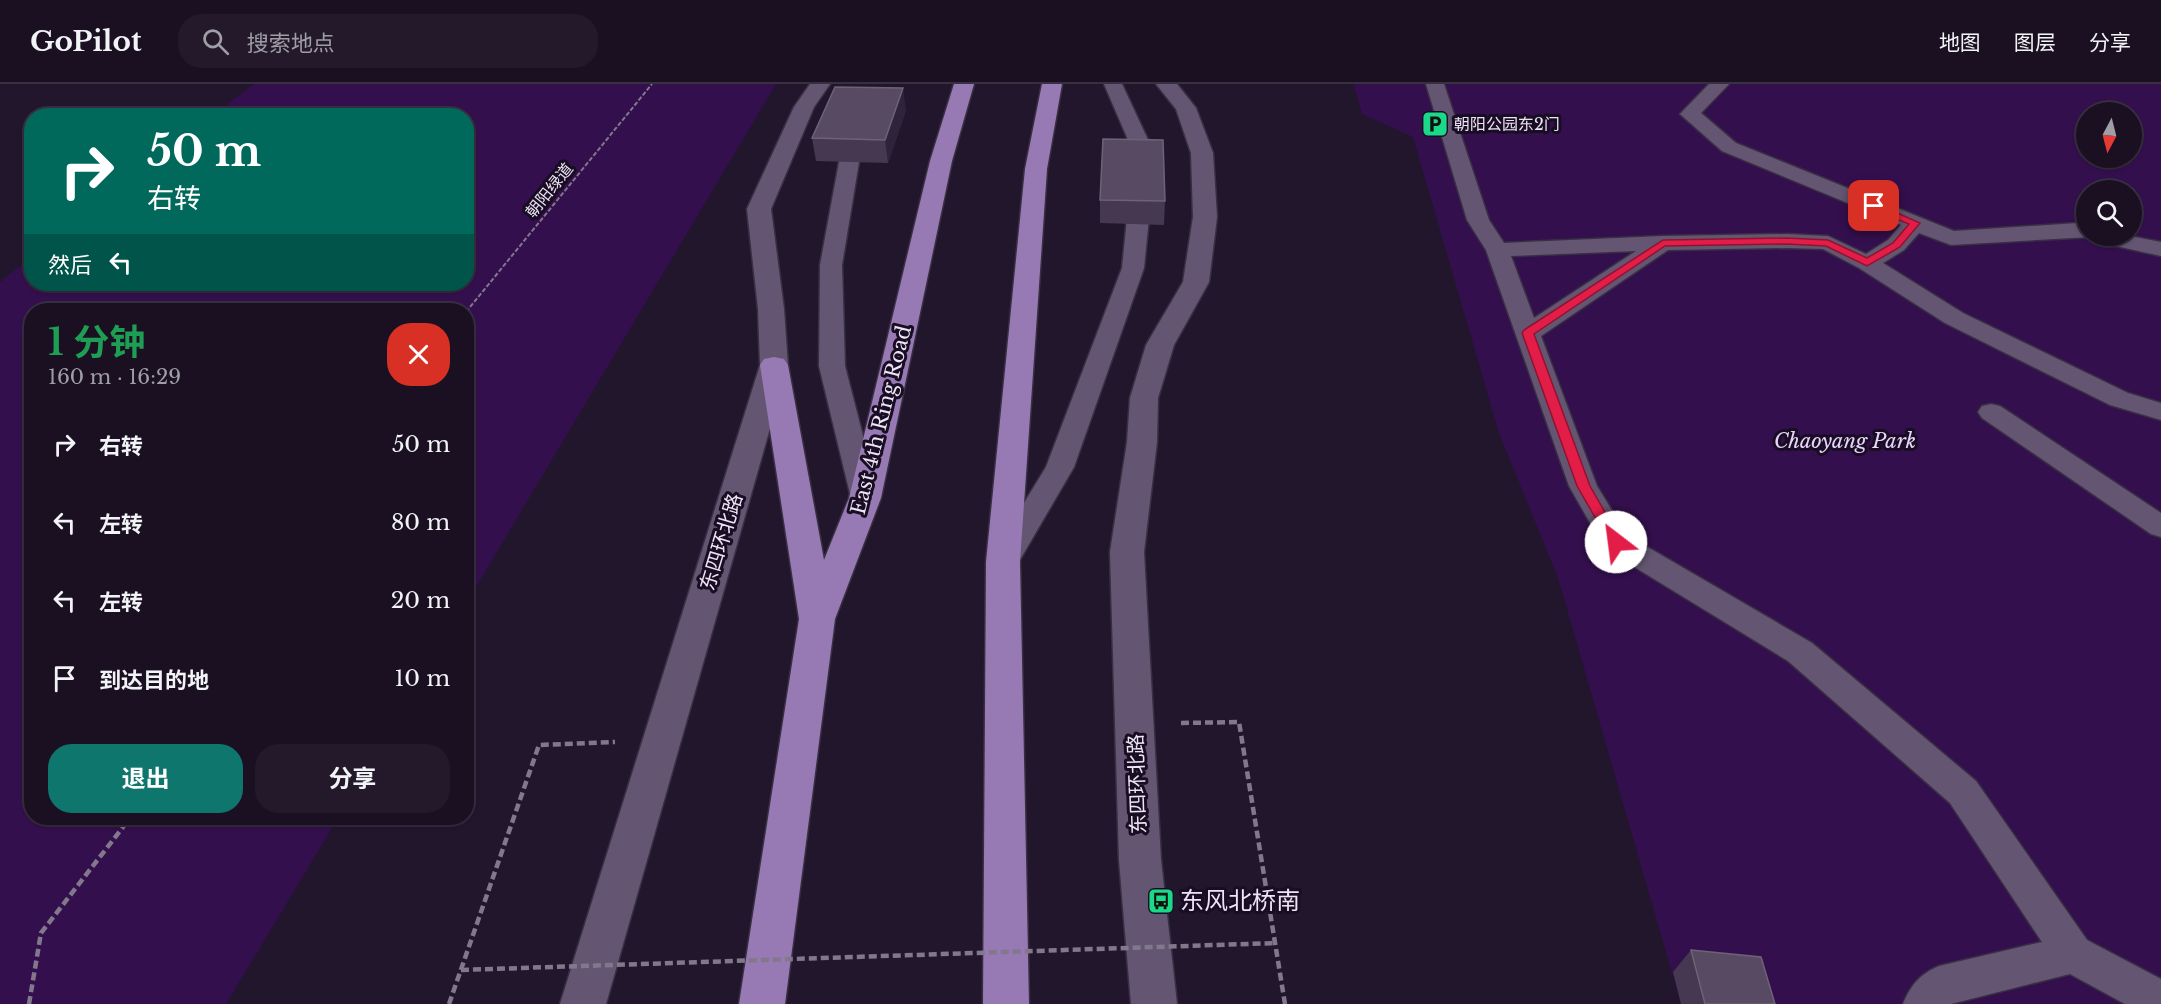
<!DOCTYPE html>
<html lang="zh">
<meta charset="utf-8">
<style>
body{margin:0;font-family:"Libre Baskerville","Noto Sans SC",serif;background:#23192a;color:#f1f3f6;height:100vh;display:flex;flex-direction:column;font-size:22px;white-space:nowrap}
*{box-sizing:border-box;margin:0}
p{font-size:20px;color:#9f9da5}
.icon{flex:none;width:33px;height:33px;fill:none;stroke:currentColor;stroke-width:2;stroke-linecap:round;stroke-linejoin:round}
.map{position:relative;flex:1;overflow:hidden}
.side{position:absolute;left:24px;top:219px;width:450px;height:522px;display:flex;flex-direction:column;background:#1a1022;border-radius:24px;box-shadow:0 2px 4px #0004,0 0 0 2px #383040}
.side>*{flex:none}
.guide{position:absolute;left:24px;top:24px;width:450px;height:183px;border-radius:24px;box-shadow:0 2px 4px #0004,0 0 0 2px #383040;background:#00695c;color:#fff;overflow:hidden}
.needle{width:39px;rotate:187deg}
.fabs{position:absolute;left:2076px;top:18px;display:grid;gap:12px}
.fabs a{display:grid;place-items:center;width:66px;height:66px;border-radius:50%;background:#1a1022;box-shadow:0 2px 4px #0004,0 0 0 2px #383040;font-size:30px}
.pin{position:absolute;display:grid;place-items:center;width:51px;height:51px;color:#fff;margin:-26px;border-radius:12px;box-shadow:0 3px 9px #0006}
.me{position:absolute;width:66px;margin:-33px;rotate:330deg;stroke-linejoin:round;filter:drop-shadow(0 0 4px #0008)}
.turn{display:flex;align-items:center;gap:21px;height:126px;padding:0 24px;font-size:27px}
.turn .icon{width:78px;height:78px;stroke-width:2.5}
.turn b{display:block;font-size:42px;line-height:51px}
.then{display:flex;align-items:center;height:57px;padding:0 24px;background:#0003;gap:12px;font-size:22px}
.round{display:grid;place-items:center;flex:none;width:63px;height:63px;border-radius:24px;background:#23192a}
.head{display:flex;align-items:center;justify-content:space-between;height:102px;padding:0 24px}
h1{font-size:36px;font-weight:700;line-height:45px;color:#1e9e55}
.action{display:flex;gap:12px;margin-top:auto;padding:12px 24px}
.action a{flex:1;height:69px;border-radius:24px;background:#0f766e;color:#fff;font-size:24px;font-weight:700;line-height:69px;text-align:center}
.action a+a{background:#23192a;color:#f1f3f6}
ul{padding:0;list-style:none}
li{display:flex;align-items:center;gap:18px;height:78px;padding:0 24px}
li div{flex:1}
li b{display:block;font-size:22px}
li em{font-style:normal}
header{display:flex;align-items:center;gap:36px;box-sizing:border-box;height:84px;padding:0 30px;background:#1a1022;border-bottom:2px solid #383040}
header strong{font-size:28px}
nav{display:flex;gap:33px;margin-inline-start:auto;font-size:21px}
.search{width:420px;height:54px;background:#23192a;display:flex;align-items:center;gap:15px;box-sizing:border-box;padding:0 21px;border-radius:24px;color:#9f9da5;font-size:22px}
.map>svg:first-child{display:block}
.green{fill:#340f4e;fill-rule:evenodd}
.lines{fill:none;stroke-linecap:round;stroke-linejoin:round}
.service-casing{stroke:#392f42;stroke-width:3}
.tertiary-casing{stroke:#392f42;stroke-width:3}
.trunk-casing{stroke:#392f42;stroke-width:3}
.path-far1{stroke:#82788c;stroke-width:2;stroke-dasharray:4.5 2;stroke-linecap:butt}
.path{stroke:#82788c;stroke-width:4.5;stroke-dasharray:8 4;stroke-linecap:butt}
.service{fill:#645672;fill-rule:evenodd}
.tertiary{fill:#645672;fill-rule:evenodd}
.trunk{fill:#977ab3;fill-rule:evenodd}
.path-bridge{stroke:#82788c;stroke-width:4.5;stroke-dasharray:8 4;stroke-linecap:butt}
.wall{fill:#453850}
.shaded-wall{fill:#2f233b}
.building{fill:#574a62;stroke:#6e6279;stroke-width:1.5}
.route{fill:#e11d48;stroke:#92132f;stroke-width:1.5}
.labels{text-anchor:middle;stroke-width:6;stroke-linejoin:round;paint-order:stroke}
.far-poi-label{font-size:16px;fill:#ece4f5;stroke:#190d23;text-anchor:start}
.far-street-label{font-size:16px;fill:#ece4f5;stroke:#190d23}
.street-label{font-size:20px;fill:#ece4f5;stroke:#190d23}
.park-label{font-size:20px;font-style:italic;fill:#e8d5fc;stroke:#190d23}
.near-poi-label{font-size:24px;fill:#ece4f5;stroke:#190d23;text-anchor:start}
</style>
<header>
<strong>GoPilot</strong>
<div class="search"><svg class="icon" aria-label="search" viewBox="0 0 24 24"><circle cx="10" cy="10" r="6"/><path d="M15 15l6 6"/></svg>搜索地点</div>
<nav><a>地图</a><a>图层</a><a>分享</a></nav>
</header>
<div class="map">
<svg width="2161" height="920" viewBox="0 0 2161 920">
<rect width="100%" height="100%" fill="#22162d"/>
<!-- green -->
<path class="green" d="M254,0H776L467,518L466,226H32V734H338L226,920H0V198L31,173L32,200H466V32L213,31Z
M1354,0H2161V920H1681L1558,494L1499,349L1413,53L1362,30ZM2086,28H2132V74H2086ZM2086,106H2132V152H2086Z"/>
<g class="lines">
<defs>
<path id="service" d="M1104,0H1122L1149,58L1146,62H1132L1129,58Z
M1426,0H1444L1489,136L1504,159L1663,152L1787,150L1828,152L1866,170L1888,156L1901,141L1722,67L1680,30L1709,0H1729L1701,29L1736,59L1954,147L2078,139L2086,142V152H2130L2161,158V172L2093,157L2091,153L1951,161L1919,149L1904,166L1883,179L1963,229L2128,309L2161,319V336L2110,321L1945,239L1859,184L1823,165L1787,164L1668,166L1541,252L1597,402L1627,451L1812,559L1976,697L2087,856L2161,895V920H2125L2070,890L1951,920H1903C1911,901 1920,890 1939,882L2042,858L1950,719L1788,577L1605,465L1569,402L1486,166L1467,136ZM1636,167L1534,234L1511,172Z
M849,72L856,74L859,78L842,181L845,282L879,414L875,421L865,424L855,421L851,414L819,282L820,181L839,78L842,74Z
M1138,127L1146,129L1149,134L1144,184L1074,383L1014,486L1003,489L992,486L988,478L1046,383L1122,184L1127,134L1130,129Z
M1991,320L2000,322L2161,429V453L2151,450L1982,334L1978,328L1982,322Z"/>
<path id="tertiary" d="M810,0H830L814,23L771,125L784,225L788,281L606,920H560L760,281L758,225L747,125L794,23Z
M1156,0H1177L1196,24L1213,69L1217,133L1209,198L1174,261L1158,314L1157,358L1144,468L1161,776L1177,920H1131L1119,776L1110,468L1127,358L1130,314L1146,261L1183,198L1193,133L1191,69L1176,25Z"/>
<path id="trunk" d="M954,0H974L952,77L881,414L835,535L785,920H739L799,535L760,281L764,275L774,273L784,275L788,281L824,476L849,414L930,77Z
M1042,0H1062L1047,85L1020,478L1029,920H983L986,478L1025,85Z"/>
</defs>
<!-- service casing -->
<use href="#service" class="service-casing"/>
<!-- tertiary casing -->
<use href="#tertiary" class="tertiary-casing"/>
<!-- trunk casing -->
<use href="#trunk" class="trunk-casing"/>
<!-- path-far1 -->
<path class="path-far1" d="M466,228L652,0"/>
<!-- path -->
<path class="path" d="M1181,639L1239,638L1285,920
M29,920L41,849L130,734
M449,920L539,661L615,658"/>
<!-- service -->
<use href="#service" class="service"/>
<!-- tertiary -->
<use href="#tertiary" class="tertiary"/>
<!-- trunk -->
<use href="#trunk" class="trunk"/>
<!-- path-bridge -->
<path class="path-bridge" d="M461,886L1276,859"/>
</g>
<!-- wall -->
<path class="wall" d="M906,26L888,79L816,77L812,54Z
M1100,116L1165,117L1164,141L1100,139Z
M1691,866L1775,920H1681L1673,888Z"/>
<!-- shaded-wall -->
<path class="shaded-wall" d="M903,4L906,26L888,79L885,56Z"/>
<!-- building -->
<path class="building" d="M835,3L903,4L885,56L812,54Z
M1103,55L1163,56L1165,117L1100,116Z
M1691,866L1761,873L1775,920H1705Z"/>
<!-- route -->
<path class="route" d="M1870,120H1877L1920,139L1900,163L1867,182L1826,162L1787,160L1665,162L1534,250L1590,402L1622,458L1616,462L1611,461L1577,402L1522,249L1524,246L1663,156L1787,154L1828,156L1867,174L1893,159L1909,140L1870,124Z"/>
<!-- icons -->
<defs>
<symbol id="parking-square" viewBox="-11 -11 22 22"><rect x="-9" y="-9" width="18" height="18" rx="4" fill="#1ad988" stroke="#190d23"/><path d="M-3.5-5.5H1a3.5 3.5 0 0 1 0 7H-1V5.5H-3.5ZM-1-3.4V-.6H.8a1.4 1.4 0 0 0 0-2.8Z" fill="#111"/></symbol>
<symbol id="bus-square" viewBox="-11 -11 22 22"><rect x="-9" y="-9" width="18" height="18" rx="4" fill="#1ad988" stroke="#190d23"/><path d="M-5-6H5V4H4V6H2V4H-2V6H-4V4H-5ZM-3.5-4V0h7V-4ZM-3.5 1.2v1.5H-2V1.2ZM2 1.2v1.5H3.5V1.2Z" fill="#111"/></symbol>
</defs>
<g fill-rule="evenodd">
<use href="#parking-square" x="1420" y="25" width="30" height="30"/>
<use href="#bus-square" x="1146" y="802" width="30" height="30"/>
</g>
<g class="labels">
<!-- far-poi labels -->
<g class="far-poi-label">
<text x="1454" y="46">朝阳公园东2门</text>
</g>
<!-- far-street labels -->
<g class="far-street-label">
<text transform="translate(549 106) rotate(-51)" y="6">朝阳绿道</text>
</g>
<!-- street labels -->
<g class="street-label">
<text transform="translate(881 336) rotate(-76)" y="7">East 4th Ring Road</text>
<text transform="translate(721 458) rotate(-73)" y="7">东四环北路</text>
<text transform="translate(1137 700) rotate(-92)" y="7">东四环北路</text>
</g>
<!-- park labels -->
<g class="park-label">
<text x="1845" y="364">Chaoyang Park</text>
</g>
<!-- near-poi labels -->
<g class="near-poi-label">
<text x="1180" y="825">东风北桥南</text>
</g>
</g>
</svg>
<div class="fabs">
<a><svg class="needle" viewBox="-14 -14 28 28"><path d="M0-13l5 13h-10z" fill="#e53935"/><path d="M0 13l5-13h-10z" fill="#9f9da5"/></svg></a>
<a><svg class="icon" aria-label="search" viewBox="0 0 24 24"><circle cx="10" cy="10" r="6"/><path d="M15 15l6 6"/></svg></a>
</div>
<div class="pin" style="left:1874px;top:122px;background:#d93025"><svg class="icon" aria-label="arrive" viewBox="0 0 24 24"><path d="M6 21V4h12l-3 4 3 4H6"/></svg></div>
<svg class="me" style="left:1616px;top:458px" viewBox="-20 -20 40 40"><circle r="19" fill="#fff"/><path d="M0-13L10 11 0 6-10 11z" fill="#e11d48"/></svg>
<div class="guide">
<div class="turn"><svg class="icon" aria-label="right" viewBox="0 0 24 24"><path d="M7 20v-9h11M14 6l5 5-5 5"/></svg><div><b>50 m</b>右转</div></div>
<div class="then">然后<svg class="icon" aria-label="left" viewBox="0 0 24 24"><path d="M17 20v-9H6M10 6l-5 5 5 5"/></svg></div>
</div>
<section class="side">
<div class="head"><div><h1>1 分钟</h1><p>160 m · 16:29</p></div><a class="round" style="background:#d93025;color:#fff"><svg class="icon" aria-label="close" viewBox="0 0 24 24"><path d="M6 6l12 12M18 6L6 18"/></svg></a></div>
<ul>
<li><svg class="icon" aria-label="right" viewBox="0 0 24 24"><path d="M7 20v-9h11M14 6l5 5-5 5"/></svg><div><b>右转</b></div><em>50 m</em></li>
<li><svg class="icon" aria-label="left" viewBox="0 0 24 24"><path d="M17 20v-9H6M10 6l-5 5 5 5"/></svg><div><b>左转</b></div><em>80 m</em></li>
<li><svg class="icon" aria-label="left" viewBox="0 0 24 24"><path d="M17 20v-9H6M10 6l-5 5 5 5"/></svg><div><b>左转</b></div><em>20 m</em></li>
<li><svg class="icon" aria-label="arrive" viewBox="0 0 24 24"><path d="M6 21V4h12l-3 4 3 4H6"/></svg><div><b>到达目的地</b></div><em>10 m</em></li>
</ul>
<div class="action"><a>退出</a><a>分享</a></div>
</section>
</div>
